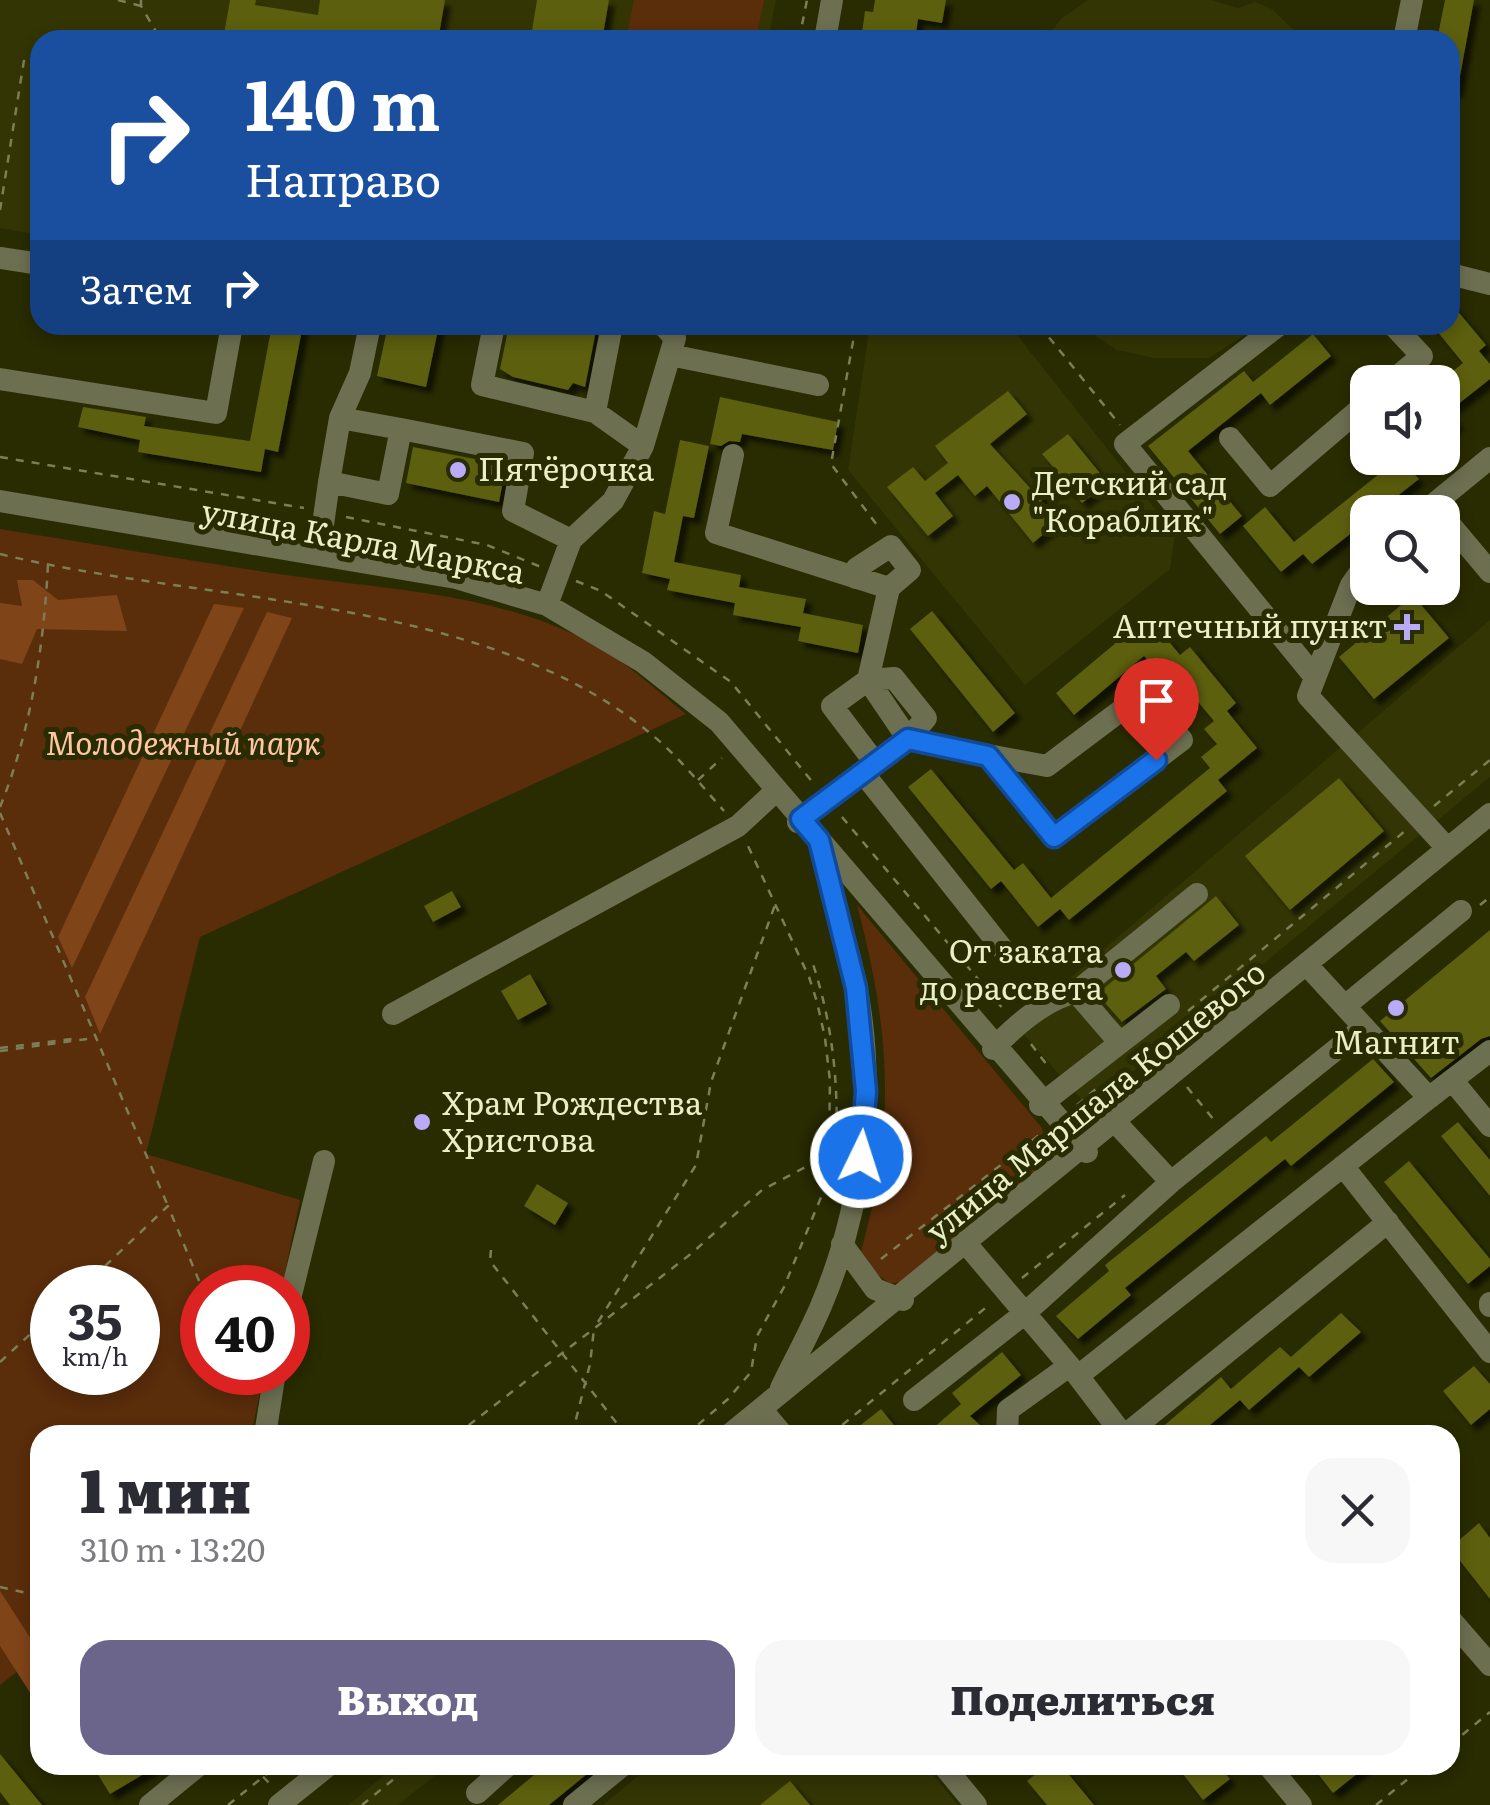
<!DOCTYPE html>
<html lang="ru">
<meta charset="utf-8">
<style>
body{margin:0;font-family:Literata,serif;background:#f7f7f7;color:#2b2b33;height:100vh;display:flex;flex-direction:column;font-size:38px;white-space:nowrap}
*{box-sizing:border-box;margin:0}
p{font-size:32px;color:#7c7c81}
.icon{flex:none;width:55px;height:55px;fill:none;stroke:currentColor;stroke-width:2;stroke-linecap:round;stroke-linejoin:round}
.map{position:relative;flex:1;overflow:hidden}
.sheet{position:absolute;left:30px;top:1425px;width:1430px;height:350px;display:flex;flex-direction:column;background:#fff;border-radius:30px;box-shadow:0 5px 15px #0003}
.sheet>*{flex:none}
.hud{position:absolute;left:30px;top:30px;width:1430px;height:305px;border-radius:30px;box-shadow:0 5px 15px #0003;background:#1a4fa0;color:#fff;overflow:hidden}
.fabs{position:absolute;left:1350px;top:365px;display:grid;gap:20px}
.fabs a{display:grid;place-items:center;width:110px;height:110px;border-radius:20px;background:#fff;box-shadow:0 5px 15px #0003;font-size:50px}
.speed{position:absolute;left:30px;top:1265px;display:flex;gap:20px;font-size:50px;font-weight:700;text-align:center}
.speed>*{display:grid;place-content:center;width:130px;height:130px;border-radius:50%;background:#fff;box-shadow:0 5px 15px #0003;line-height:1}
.speed small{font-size:25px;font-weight:400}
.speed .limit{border:15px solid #d22;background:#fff;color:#111}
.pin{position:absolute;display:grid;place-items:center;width:85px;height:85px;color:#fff;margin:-102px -42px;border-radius:50% 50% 50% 0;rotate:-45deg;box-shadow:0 0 10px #0007}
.pin .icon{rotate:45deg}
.me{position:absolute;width:110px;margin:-55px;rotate:4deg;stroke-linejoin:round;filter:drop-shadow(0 0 8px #0008)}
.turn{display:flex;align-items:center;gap:35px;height:210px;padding:0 50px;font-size:45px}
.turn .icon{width:130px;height:130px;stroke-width:2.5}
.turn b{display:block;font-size:70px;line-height:85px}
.then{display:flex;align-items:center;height:95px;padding:0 50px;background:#0003;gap:20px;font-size:38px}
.round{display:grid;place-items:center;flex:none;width:105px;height:105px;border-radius:30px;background:#f7f7f7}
.overview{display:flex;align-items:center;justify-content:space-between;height:170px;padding:0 50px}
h1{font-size:60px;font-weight:800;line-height:75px}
.primary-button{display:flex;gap:20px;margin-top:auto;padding:20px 50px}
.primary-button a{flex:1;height:115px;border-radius:30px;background:#6b658b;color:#fff;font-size:40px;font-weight:800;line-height:115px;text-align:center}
.primary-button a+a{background:#f7f7f7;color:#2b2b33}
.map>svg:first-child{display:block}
.built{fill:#333504}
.green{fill:#5a2d0b;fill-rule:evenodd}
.forest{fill:#804419}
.building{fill:#5b5f0b;filter:url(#shadow)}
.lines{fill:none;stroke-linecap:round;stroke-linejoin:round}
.path{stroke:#7c7f56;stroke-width:2.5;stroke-dasharray:8 8;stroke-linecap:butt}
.minor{stroke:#6c6f50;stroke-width:22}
.route-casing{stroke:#114b97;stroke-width:25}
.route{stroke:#1a73e8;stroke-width:18}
.poi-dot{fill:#b9abf7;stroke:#292b00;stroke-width:4}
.labels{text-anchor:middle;stroke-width:10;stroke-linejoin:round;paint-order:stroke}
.poi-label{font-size:32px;fill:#eaefc8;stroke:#292b00;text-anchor:start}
.street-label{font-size:32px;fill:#eaefc8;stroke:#292b00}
.park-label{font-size:32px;font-style:italic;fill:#fec6a4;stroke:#292b00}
</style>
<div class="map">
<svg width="1490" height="1805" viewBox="0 0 1490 1805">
<defs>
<filter id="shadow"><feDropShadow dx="6" dy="6" stdDeviation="2.5" flood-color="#0009"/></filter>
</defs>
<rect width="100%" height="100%" fill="#292b00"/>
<!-- built -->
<path class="built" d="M0,0H776L768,40H40L39,235L0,228Z
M1088,0H1212L1238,8L1255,2L1272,9L1304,40H1044L1062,18Z
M870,325H1009L1175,534L1170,569L1025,685L848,470Z
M1079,325H1260L1209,358H1154L1117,350Z
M1490,620V777L1089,1108L1015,1025Z
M397,1765H448L398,1805H348Z
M651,1765H925L958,1805H603Z"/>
<!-- green -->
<path class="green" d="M634,0H764L756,40H626Z
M0,529C95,544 190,561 286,575C390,590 500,593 595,645C628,663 657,691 686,714L200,937L146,1154L300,1200L282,1287L202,1288V1372L264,1373L253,1426L256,1435H40V1654L0,1685ZM52,1288H138V1372H52Z
M857,905L1042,1128L1048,1149L1043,1167L910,1279L890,1284L873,1271L861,1251C897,1125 890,1030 857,905Z"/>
<!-- forest -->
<path class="forest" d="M17,580H33L58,600L117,595L127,631L37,629L22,664L0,659V603L22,606Z
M214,604L244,608L72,968L58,937Z
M267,612L292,618L100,1034L85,997Z
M0,1591L40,1653V1708L0,1646Z"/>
<!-- building -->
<path class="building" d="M230,0H256L255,5L318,15L320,0H445L438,40H223Z
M537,0H609L602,40L531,37Z
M875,0H946L942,23L918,19L915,40H861L865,11L873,12Z
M1445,0H1474L1457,92H1450V40H1437Z
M1450,302L1486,345L1479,351L1490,364V379L1448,412L1458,424L1442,437V380L1463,363L1432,325H1450Z
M272,325H303L278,452L265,449L261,472L138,452L140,440L78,427L83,407L146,417L144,426L250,441Z
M388,325H439L426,387L377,376Z
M509,325H597L585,387L573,383L568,390L513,377L500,369Z
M1313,334L1331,356L1270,405L1261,393L1188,451L1242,516L1220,534L1148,446L1244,371L1253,382Z
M1008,391L1027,414L990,444L1031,489L1055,469L1042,454L1068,434L1108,483L1082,503L1065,482L1041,501L1058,522L1033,543L987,486L975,496L958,475L935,493L953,516L928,536L887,487L913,467L925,481L948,463L935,446Z
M720,397L838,422L833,450L742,434L740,442L729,441L721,446L710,444Z
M680,440L709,446L694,518L683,516L674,562L741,575L739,587L806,599L803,613L863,625L858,653L798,641L801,627L733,615L735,603L667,590L670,579L642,573L654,511L665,514Z
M413,447L506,465L499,502L406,483Z
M1399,458L1419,479L1377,512H1368V520L1312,564L1303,554L1281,572L1243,526L1265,507L1294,542Z
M1413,595L1449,638L1374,699L1339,657Z
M932,611L1015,713L993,732L910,629Z
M1148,616L1180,655L1190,647L1236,703L1227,711L1257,748L1218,780L1227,791L1069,920L1060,909L1038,927L1001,881L991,889L908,787L931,769L1014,870L1023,863L1051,898L1210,768L1201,757L1217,744L1204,729L1214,721L1168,666L1159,674L1144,656L1074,715L1056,693Z
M1339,778L1384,831L1290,910L1245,856Z
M452,891L461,907L433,922L424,906Z
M1216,896L1239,925L1194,961L1186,952L1156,976L1166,989L1122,1022L1097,994Z
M1490,930V1036L1481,1039L1431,1078L1380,1021Z
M530,974L547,1004L518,1020L501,991Z
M1373,1059L1394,1082L1291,1166L1285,1159L1125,1288L1131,1295L1078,1339L1056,1316L1109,1271L1105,1265L1266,1136L1271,1142Z
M1458,1122L1490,1160V1196L1441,1136Z
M1409,1161L1490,1259V1266L1468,1284L1384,1182Z
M537,1184L568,1203L555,1225L524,1206Z
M1341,1313L1361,1332L1309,1377L1299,1367L1249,1410L1240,1400L1198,1435H1153L1221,1377L1231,1389L1280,1347L1291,1357Z
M1002,1352L1021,1375L970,1416L980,1425L969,1435H925L961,1404L952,1393Z
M1474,1366L1490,1384V1409L1471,1425L1443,1391Z
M881,1409L902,1435H848Z
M1479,1523L1490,1538V1599L1450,1548Z
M0,1754L42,1805H10L0,1792Z
M92,1765H159L110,1794Z
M546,1765H598L549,1805H498Z
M1047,1765H1061L1094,1805H1047L1027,1781Z
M1176,1765H1218L1230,1779L1203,1800Z
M1311,1765H1368L1333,1793Z
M790,1781L810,1805H760Z"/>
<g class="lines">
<!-- path -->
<path class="path" d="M118,0L141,6
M141,0V6L161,40
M799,40L807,0
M0,210L25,54
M856,325L831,464L880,529
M1039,325L1120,425
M0,457L304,508
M346,517L487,545L541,567
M0,554C204,604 485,595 651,734C678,756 701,785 724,811
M576,581L601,591L731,682L814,784
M698,780L722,758
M1434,806L1490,760
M0,807C31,731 44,645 48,564
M0,813L168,1206
M842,817L1004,1010
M1480,905L1490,897
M1188,1011L1405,831
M1031,1044L1050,1069
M0,1048L79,1038
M0,1051L94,1038
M1187,1087L1214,1120
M1077,1105L1096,1089
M491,1250L490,1261L626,1435
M881,1259L1044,1131
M1022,1278L1125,1195
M82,1288L168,1206L202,1288
M598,1322L696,1165L711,1082L775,905
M0,1362L52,1314
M238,1372L249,1399
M456,1435L692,1253L762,1190L836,1151C839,1086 833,1026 813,964
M572,1435L590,1364L594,1329
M686,1435L728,1399L751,1372L757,1336L784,1287L824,1190L829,1144L830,1081L825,1038L817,1002L809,977L748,846
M830,1435L989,1305
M0,1587L40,1596
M1450,1745L1490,1712
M252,1765L270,1784
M228,1805L278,1765
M362,1805L411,1765
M1376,1805L1425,1765"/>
<!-- minor -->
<path class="minor" d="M825,40L832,0
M1404,40L1412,0
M0,258L40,264
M1450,274L1490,284
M494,325L482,385L595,412L643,446
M1279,325L1125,444L1314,676
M670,355L818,385
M0,379L216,413L232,325
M1391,382L1422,356L1393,325
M595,412L612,325
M340,418L360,373L370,325
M1230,438L1270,486L1368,402
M733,455L716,533L889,588L868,680L894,678L926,718L908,739L868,680L832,706L876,764
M329,482L340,418L401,429
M0,501L456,578L547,605L643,662L719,722L1087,1152
M1424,512L1490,458
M1442,515L1490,572
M319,553L329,482L388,494L401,429L523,453L513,511L571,540
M1368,561L1351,585L1308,696L1447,848
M856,578L857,568L891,546L910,570L889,588
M547,605L571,540L613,501L643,446L675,338L663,325
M864,774L1005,952
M798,822L908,739L988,755L1054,837L1182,740L1144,693L1047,766L988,755
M1076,992L1120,1043
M1345,1006L1461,911
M393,1014L738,826L777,790
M993,1049C1016,1025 1043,1001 1076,992L1197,894
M1452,1080L1490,1051
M1429,1098L1452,1080L1490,1126
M1040,1105L1169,1005
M1343,1166L1490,1352
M1171,1182L1364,1027
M842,1244L875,1289L903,1300
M969,1247L1078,1376L1429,1098L1306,964
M1490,1303V1306
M288,1307L324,1161
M1078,1376L1123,1435
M781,1388C794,1361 809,1334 821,1306C863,1207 877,1091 856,985C846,938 830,892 820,845
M914,1400L1024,1314L1171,1182L1119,1126
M767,1416L783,1435
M265,1435L275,1372
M729,1435L1490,814
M1007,1435L1008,1410L1069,1366
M1125,1435L1388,1222
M1450,1619L1490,1665
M943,1765L976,1805
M1268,1765L1301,1805
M477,1793L508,1765
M150,1805L199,1765
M279,1805L329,1765
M574,1805L623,1765"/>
</g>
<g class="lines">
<defs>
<path id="route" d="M861,1157L866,1091L856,988L819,840L801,819L908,739L988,756L1054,837L1156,760"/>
</defs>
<!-- route casing -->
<use href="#route" class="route-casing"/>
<!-- route -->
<use href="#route" class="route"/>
</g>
<!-- markers -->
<g class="poi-dot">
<circle cx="458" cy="470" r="10"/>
<circle cx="1012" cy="502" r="10"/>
<path d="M1402 612h10v10h10v10h-10v10h-10v-10h-10v-10h10z"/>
<circle cx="1123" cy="970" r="10"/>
<circle cx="1396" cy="1008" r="10"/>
<circle cx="422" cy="1122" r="10"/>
</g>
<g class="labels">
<!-- poi labels -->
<g class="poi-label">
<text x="478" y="481">Пятёрочка</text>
<text x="1032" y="495">Детский сад<tspan x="1032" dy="37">"Кораблик"</tspan></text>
<text x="1387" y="638" text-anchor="end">Аптечный пункт</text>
<text x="1103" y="963" text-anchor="end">От заката<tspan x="1103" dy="37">до рассвета</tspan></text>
<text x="1396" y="1054" text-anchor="middle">Магнит</text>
<text x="442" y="1115">Храм Рождества<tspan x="442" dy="37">Христова</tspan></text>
</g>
<!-- street labels -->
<g class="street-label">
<text transform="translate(363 542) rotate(11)" y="11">улица Карла Маркса</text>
<text transform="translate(1096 1102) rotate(-39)" y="11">улица Маршала Кошевого</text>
</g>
<!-- park labels -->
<g class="park-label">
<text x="183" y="755">Молодежный парк</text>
</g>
</g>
</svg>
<div class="fabs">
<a><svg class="icon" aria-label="sound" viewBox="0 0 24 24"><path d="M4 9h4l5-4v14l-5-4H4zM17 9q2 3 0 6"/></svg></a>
<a><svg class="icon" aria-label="search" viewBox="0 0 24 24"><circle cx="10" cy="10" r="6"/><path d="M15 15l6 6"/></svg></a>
</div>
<div class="speed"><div>35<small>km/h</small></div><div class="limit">40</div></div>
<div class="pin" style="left:1156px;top:760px;background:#d93025"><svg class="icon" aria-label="arrive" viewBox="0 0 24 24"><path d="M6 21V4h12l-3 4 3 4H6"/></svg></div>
<svg class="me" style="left:861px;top:1157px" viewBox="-20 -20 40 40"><circle r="17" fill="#1a73e8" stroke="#fff" stroke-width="3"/><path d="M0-11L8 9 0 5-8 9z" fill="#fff"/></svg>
<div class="hud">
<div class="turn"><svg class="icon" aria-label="right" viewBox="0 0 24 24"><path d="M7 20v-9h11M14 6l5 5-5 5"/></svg><div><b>140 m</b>Направо</div></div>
<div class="then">Затем<svg class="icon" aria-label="right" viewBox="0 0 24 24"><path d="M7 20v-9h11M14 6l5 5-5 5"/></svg></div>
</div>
<section class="sheet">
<div class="overview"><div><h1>1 мин</h1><p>310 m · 13:20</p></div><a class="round"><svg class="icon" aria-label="close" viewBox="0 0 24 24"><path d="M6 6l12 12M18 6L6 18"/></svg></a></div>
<div class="primary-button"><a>Выход</a><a>Поделиться</a></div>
</section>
</div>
